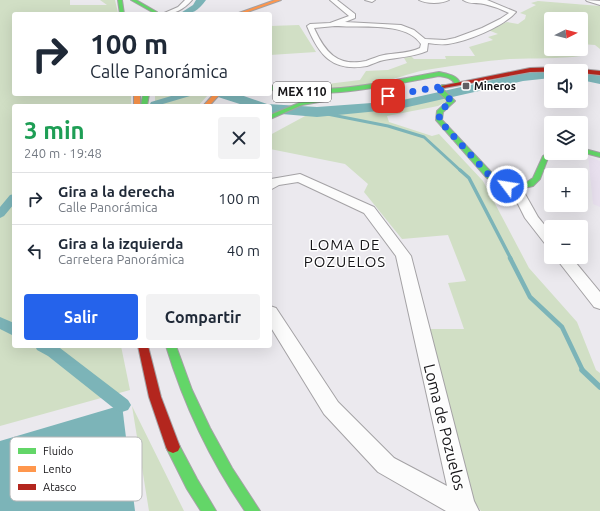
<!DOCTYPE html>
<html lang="es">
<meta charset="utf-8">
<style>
body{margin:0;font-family:Ubuntu,sans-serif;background:#f2f2f3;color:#1f2937;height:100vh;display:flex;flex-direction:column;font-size:15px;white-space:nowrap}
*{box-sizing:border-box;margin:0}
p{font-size:13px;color:#747a83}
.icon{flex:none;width:22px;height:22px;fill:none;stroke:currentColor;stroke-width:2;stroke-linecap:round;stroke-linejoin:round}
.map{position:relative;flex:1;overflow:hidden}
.details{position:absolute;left:12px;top:104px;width:260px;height:244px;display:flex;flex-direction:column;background:#fff;border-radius:4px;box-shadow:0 4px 16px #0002}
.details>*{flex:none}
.top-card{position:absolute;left:12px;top:12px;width:260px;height:84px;border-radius:4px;box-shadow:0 4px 16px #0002;background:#fff;color:#1f2937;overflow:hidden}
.needle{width:26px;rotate:84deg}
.tools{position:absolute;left:544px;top:12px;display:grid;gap:8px}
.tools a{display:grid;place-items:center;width:44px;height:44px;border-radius:4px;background:#fff;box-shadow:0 4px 16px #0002;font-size:20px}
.pin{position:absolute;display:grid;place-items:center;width:34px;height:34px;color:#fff;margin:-17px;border-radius:8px;box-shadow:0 2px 6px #0006}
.me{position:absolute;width:44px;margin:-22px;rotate:301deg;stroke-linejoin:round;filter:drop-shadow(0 0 3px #0008)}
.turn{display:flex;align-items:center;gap:14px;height:84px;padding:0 12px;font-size:18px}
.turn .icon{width:52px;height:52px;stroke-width:2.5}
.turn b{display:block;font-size:28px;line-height:34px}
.round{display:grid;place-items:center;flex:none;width:42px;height:42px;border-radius:4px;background:#f2f2f3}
.overview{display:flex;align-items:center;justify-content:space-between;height:68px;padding:0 12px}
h1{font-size:24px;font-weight:600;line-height:30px;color:#1e9e55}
.cta{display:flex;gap:8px;margin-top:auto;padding:8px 12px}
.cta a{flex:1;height:46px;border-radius:4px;background:#2563eb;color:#fff;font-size:16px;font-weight:600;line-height:46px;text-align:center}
.cta a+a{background:#f2f2f3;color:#1f2937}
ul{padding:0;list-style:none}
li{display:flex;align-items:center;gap:12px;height:52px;padding:0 12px;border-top:1px solid #e0e1e3}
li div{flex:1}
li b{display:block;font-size:15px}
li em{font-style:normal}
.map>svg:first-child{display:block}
.education{fill:#e9e1ef}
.green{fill:#d1dfc5}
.water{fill:#7cb4b8}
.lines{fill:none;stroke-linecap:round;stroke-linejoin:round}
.stream-far3{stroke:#7cb4b8;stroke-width:3}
.stream-far2{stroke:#7cb4b8;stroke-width:3.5}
.stream-far1{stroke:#7cb4b8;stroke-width:4.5}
.stream{stroke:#7cb4b8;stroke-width:5.5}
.canal{fill:#7cb4b8;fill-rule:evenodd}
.river{fill:#7cb4b8;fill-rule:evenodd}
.street-casing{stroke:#a4a2a5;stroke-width:2}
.fast-casing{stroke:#a4a2a5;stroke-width:2}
.slow-casing{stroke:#a4a2a5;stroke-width:2}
.jam-casing{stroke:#a4a2a5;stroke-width:2}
.street{fill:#fcfcfc;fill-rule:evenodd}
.fast{fill:#63d668;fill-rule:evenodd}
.slow{fill:#ff974d;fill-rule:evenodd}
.jam{fill:#b3261e;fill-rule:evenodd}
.route{stroke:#2563eb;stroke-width:7;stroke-dasharray:0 12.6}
.poi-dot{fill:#615f63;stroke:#fff;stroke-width:1.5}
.labels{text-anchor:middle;stroke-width:3;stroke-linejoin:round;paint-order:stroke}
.far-poi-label{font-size:11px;font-weight:bold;fill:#161518;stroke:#fff;text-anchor:start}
.shield{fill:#fff;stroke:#5c5b5d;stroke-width:1}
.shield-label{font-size:12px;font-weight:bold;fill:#161518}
.quarter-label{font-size:15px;letter-spacing:1px;fill:#161518;stroke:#fff}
.near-street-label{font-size:16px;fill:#161518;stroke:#fff}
.key{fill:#fff;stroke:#b9b9ba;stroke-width:1}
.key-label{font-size:11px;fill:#161518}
</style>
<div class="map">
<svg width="600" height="511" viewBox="0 0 600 511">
<rect width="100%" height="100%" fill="#ebe9ee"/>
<!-- education -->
<path class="education" d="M588,156L600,161V207L593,204Z"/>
<!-- green -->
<path class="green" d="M0,0H70V5H107L100,0H115L118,13V14H14V94H131V106H14V346H121L130,390L0,426Z
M538,1L600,6V49L595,45L581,44L583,46H581V19H551V49H579L583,53H580L581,56C558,59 534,58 511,59C485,61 458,65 432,69C415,71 399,78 382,82C365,85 347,87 330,89L327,84L360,80L366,71L388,70L407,63L404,58L411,56L414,59H446L445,56H475L469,47L493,40L488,37L498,34L488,30L507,22L518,24L525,19L526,15L520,13L536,5L531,3Z
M299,25L316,52L270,55V26Z
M155,94H204L208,95L198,106H155Z
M429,95H437L447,101L438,106L387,116L389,122L432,136L439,134L483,181L529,268L577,322L596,370L600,373V511H481L473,500L429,329H464L448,283L466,281L448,235L402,239L364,192L368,184L345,164L270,149V135L318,109L394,101Z
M132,406L184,511H149Z"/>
<!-- water -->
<path class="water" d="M122,405L135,511H0V441Z"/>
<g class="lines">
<!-- stream-far3 -->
<path class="stream-far3" d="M317,112L388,126L424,137L461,171"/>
<!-- stream-far2 -->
<path class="stream-far2" d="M460,170L469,178L511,259"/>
<!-- stream-far1 -->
<path class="stream-far1" d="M510,258L530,297L562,327L583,371"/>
<!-- stream -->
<path class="stream" d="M582,370L600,387"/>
<!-- canal -->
<path class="canal" d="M178,94H191L190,96L156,106H151L150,104L151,102Z
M14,194V204L4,216L0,218V207L10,195Z
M0,317L14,323V336L0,329Z
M35,346H57L60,348L128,400L131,405L128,410L122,412L116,410L48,356L37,350Z"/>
<!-- river -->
<path class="river" d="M196,0H206C198,11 193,14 179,14L193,5Z
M551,70L555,71H551V78L523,81L399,109L317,117L270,113V106H246L218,97L216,94H238L267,104L317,107L399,101L523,73Z
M581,72L600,76V84L581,80Z"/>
<defs>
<path id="street" d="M185,0H192C183,10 175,14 162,14L178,7Z
M330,0H337L355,14V18L345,22L401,25L414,30L425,39L445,40L455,38L482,28L500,19L509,13C501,9 493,6 484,4C477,2 471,5 463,0H487L516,12C503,27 467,41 448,44C441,45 435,44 428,43L427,51C413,57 399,57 384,60C378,61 373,64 367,66C332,72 319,55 307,26L310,24L330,23L349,16ZM335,26C360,28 406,21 421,44L420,48C409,53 396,53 384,55C378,56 372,59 366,61C337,67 325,52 314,28Z
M365,0H375L372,2Z
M419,0H449C442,4 426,4 419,0Z
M586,0L600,1V5L587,1Z
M300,174L374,207L411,256L474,501L479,511H446L378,472L324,414L270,326V306L276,308L338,402L394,458L447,486L396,256L364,213L298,182L279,185L270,190L271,179Z
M516,184L520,185L538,217L551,233V246L546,245L525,218L510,188L512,185Z
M555,257H571L600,292V309L594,307Z"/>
<path id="fast" d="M118,0H122L124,14H120Z
M131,0H136L157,12L154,13Z
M439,72C447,74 457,75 460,83L455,84C452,78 446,77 439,76C407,82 374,89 341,92C317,94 294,92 270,90V86C294,88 317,90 341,88C374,85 407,78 439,72Z
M442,85H446L447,86L443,89L455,101L443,112L442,120L492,173L503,182L516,186L527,182L533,178L543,156L551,151V153H554L548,158L540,179L533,186L516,190L497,186L486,177L436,120L437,111L448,101L440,94L437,89Z
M143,94H149L147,106H141Z
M323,98L326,100L325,101L302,105L270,119V115L299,103Z
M581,148L600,153V157L581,152Z
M166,346H176L192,390L210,428L232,468L260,511H245C210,460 184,405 166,346Z
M173,441L178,443L197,479L216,511H201L187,489L166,447L168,443Z"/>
<path id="slow" d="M275,0H281L242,14H236Z
M134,94H140V106H134Z
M214,94H220L209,106H203Z"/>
<path id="jam" d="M562,67L600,71V75L581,73V71L530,72L444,88L441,86L530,68Z
M138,346H148L161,397L180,447L178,451L173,453L168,451L166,447L149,397Z"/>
</defs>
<!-- street casing -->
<use href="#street" class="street-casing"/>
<!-- fast casing -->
<use href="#fast" class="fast-casing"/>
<!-- slow casing -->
<use href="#slow" class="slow-casing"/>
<!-- jam casing -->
<use href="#jam" class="jam-casing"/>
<!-- street -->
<use href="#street" class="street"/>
<!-- fast -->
<use href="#fast" class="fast"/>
<!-- slow -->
<use href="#slow" class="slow"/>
<!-- jam -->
<use href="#jam" class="jam"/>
</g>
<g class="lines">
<!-- route -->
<path class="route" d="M388,96L444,86L440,89L442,93L452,101L440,111L439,120L489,175L500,184L507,186"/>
</g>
<!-- markers -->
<rect class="poi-dot" x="462" y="82" width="8" height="8" rx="2"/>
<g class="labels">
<!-- far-poi labels -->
<g class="far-poi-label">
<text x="474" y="90">Mineros</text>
</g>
<!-- shield labels -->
<rect class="shield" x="273" y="82" width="58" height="20" rx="3"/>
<g class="shield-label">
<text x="302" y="96">MEX 110</text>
</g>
<!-- quarter labels -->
<g class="quarter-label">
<text x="345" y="250">LOMA DE<tspan x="345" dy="17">POZUELOS</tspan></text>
</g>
<!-- near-street labels -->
<g class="near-street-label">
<text transform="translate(445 427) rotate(76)" y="6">Loma de Pozuelos</text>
</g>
</g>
<!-- legend -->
<rect x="10" y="437" width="132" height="64" rx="6" class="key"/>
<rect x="18" y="448" width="18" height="6" fill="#63d668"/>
<rect x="18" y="466" width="18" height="6" fill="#ff974d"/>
<rect x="18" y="484" width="18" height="6" fill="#b3261e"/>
<g class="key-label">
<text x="43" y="455">Fluido</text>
<text x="43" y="473">Lento</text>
<text x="43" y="491">Atasco</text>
</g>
</svg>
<div class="tools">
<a><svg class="needle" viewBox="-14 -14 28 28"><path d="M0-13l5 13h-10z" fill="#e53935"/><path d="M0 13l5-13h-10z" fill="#747a83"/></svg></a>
<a><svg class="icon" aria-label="sound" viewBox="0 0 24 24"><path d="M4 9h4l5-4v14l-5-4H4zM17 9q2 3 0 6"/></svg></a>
<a><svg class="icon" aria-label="layers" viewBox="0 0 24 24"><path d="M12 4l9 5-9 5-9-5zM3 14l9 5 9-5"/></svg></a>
<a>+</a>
<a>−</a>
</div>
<div class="pin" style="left:388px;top:96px;background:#d93025"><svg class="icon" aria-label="arrive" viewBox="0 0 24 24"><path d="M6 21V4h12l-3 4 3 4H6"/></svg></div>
<svg class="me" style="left:507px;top:186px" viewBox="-20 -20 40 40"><circle r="17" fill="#2563eb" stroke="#fff" stroke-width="3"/><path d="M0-11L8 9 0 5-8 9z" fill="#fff"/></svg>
<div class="top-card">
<div class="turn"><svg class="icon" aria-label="right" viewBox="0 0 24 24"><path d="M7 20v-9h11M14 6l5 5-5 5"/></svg><div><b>100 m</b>Calle Panorámica</div></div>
</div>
<section class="details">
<div class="overview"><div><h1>3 min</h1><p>240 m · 19:48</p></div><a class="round"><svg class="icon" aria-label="close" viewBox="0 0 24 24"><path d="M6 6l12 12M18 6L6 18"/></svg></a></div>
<ul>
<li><svg class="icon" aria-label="right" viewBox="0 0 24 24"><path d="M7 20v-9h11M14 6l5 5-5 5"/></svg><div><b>Gira a la derecha</b><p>Calle Panorámica</p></div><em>100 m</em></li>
<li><svg class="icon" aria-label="left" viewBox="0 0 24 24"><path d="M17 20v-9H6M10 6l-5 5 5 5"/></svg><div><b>Gira a la izquierda</b><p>Carretera Panorámica</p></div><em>40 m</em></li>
</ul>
<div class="cta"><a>Salir</a><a>Compartir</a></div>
</section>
</div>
